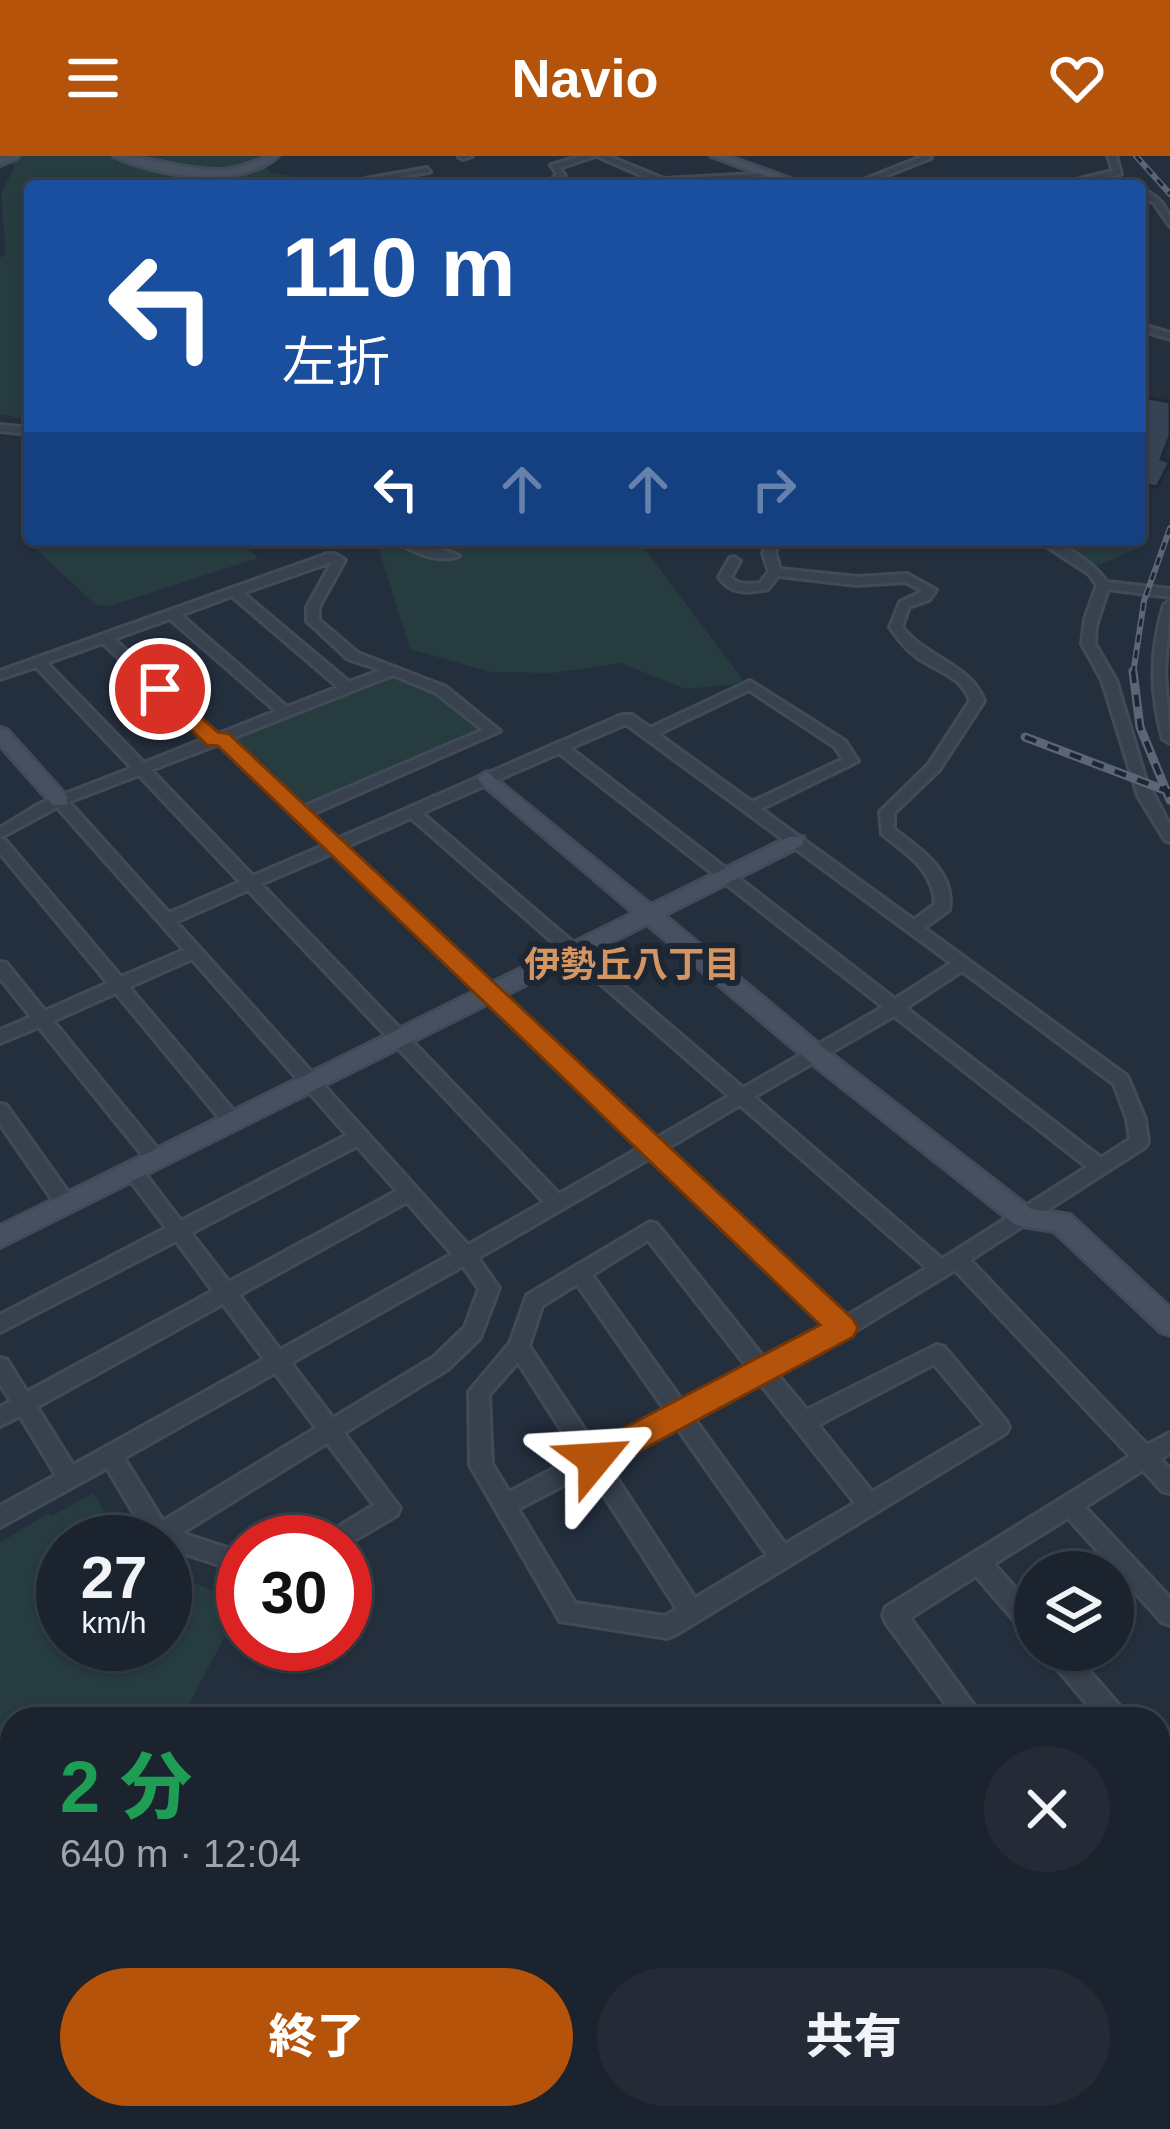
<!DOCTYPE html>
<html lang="ja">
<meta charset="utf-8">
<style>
body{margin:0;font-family:Helvetica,"Noto Sans JP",sans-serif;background:#242b36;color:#f1f3f6;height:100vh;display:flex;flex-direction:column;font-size:45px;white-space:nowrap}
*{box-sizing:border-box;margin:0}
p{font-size:39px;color:#a0a4aa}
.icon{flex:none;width:66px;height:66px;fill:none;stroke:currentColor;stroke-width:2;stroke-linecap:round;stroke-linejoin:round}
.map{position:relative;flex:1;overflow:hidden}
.sheet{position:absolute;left:0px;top:1551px;width:1170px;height:423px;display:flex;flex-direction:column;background:#1b232e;border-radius:36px 36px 0 0;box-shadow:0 3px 9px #0004,0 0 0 3px #39404a}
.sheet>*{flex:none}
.banner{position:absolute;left:24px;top:24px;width:1122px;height:366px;border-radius:12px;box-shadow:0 3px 9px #0004,0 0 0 3px #39404a;background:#1a4fa0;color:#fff;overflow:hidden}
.fabs{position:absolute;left:1014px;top:1395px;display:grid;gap:24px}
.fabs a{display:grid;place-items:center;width:120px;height:120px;border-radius:50%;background:#1b232e;box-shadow:0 3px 9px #0004,0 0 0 3px #39404a;font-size:60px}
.speed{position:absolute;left:36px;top:1359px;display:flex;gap:24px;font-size:60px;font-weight:700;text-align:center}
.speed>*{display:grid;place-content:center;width:156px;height:156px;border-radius:50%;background:#1b232e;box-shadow:0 3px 9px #0004,0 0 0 3px #39404a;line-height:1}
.speed small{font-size:30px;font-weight:400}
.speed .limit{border:18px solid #d22;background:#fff;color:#111}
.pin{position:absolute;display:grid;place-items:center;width:102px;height:102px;color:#fff;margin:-51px;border:6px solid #fff;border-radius:50%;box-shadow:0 3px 12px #0007}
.me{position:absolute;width:132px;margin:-66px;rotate:63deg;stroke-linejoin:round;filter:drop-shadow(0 0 9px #0008)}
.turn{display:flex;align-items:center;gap:42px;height:252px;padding:0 60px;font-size:54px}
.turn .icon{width:156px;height:156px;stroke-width:2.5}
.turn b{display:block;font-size:84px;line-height:102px}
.lanes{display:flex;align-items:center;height:114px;padding:0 60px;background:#0003;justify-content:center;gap:60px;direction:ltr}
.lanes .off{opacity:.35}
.round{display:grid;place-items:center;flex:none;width:126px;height:126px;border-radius:63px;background:#242b36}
.summary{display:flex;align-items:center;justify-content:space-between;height:204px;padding:0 60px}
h1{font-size:72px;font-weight:800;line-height:90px;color:#1e9e55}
.cta{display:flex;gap:24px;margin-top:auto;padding:24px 60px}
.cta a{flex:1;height:138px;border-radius:72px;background:#b45309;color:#fff;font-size:48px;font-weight:800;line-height:138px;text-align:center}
.cta a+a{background:#242b36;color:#f1f3f6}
header{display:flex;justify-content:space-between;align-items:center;height:156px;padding:0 60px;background:#b45309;color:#fff;font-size:54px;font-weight:800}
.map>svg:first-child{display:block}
.green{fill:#263c3f}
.building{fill:#364354;stroke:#1f2835;stroke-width:3}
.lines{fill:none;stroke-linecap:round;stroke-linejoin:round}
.street-casing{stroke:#414a57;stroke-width:6}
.secondary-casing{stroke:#414a57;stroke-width:6}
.primary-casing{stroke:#414a57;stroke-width:6}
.street{fill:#38414e;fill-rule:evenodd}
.secondary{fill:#465061;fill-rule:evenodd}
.primary{fill:#56606e;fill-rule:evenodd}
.rail-far1-casing{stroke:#5a6575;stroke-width:6}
.rail-casing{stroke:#5a6575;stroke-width:9}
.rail-far1{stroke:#1d2633;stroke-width:3;stroke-dasharray:8;stroke-linecap:butt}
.rail{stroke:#1d2633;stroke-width:4.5;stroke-dasharray:12;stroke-linecap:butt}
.route{fill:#b45309;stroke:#753606;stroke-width:3}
.labels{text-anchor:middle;stroke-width:12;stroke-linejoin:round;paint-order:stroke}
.neighbourhood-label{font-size:36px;font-weight:bold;fill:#d59563;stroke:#1d2633}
</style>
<header><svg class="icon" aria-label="menu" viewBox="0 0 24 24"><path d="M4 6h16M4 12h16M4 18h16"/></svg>Navio<svg class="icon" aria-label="heart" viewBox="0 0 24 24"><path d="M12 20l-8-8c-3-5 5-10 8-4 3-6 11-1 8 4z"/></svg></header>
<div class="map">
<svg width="1170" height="1973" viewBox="0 0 1170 1973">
<rect width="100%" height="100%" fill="#242f3e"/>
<!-- green -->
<path class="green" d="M12,0H261L270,17L357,30H30V264L0,258V102L6,98L1,37L14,12Z
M25,383L238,384L258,402L110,450L96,449Z
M376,384H638L745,527L686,533L621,507L553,517L490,516L410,493Z
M1056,384H1129L1138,393L1096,410Z
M393,519L438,537L484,575L302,653L229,582Z
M93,1337L124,1386H63V1488H165V1416L243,1446L181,1563H12V1703L0,1698V1387L48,1357L52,1360Z"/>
<!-- building -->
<path class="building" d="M1144,241L1170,246V280L1161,303L1170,306L1157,331L1140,328V287L1147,271L1140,270Z"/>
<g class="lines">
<defs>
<path id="street" d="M472,0L463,3L459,1L460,0Z
M582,0H595L560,12L565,20L556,30H547L557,18L551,9Z
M597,0H608L664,23L772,17L776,19L635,30L654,25Z
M924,0L931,2L860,30H848Z
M1108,0H1116L1121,18L1066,30H1051L1113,15Z
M427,12L430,16L378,24L389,30H378L365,23Z
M1140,32C1157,40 1170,50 1170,70L1154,47L1140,39Z
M1140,168L1170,177V183L1140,174Z
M0,269L30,272V278L0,275Z
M394,384C408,384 447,394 459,400C439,408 412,396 394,384Z
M768,384H780L775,397L780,413L857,421L907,418L936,434L929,444L909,451L902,471C925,502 971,508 984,545L939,614L894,657V673C921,694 956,716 949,754L924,772L1127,920L1145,963L1148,986L1145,991L970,1104L1147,1289L1170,1277V1297L1160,1303L1170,1313V1337L1162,1335L1143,1314L1085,1351L1170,1442V1469L1162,1466L1068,1362L994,1408L1035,1454V1482L1027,1479L976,1420L910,1462L984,1563H957L886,1467L883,1459L886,1451L1130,1300L955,1114L850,1178L776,1217L807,1254L937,1189L944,1191L1006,1265L1009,1271L1006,1277L675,1479L667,1482L560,1465L470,1309L469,1236L510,1187L527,1139L650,1066L657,1068L765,1203L828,1170L652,1001L478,1102L499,1132L480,1182L448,1213L344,1277L400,1352L397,1359L345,1390V1386H322L325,1379L374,1349L327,1287L182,1377L243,1397V1417L165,1391V1386H151L107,1312L0,1371V1350L56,1319L20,1260L0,1270V1251L11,1245L0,1228V1202L7,1204L27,1236L213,1135L176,1085L0,1176V1159L166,1072L127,1020L124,1015L127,1010H139L181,1065L347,979L192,803L129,831L238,960L241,965L238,970H226L116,837L53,865L161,997L164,1002L161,1007H149L39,871L0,887V874L31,861L0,822V806L6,807L45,855L108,827L0,697V672L39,648L132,612L36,511L0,523V515L327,398H335L345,404L319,451V464L358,497L446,531L500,575L310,659L337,683L622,559H632L650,572L750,525L845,585L858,605L761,653L914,764L935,748C933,713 907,698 882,678L880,656L929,608L970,545C962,520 937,515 917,501C905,492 898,483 890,471L900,446L923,435L905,426L857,429L778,420L768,433C749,437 731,439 719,421L730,402L734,401L740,405L731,421C739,430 749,428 760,427L769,416L763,397ZM332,406L307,451V465L348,503L381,514L349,526L243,437ZM232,440L233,441L338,531L287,551L181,459ZM170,463L276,555L216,579L114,483ZM103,487L204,583L144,607L47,507ZM393,519L436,537L483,574L303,651L230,583ZM749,534L835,591L843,603L752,646L658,578ZM626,568L951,807L895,843L570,592ZM219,588L325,689L253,720L151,614ZM559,597L883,851L743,932L422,657ZM139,619L240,726L169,757L69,646ZM57,651L184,794L121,821L5,684L0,682ZM411,662L729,940L655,983L345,691ZM333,697L641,991L559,1038L261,728ZM248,734L544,1046L468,1089L176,766ZM962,815L1114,928L1127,963L1130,983L1101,1002L906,852ZM894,860L1087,1011L942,1103L754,941ZM740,949L927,1112L845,1161L666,993ZM357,990L397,1035L229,1126L191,1077ZM407,1046L452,1098L280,1194L239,1139ZM648,1084L748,1212L683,1246L592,1119ZM463,1110L479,1133L465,1171L434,1201L333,1262L291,1207ZM577,1128L666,1255L596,1291L529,1190L542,1150ZM223,1148L264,1203L73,1309L37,1251ZM518,1206L578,1300L509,1336L492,1308L489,1239ZM934,1208L985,1269L872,1336L818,1269ZM275,1217L316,1272L163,1365L124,1302ZM759,1226L855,1347L785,1388L693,1261ZM676,1270L767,1399L695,1442L606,1306ZM589,1316L677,1453L665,1460L575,1447L518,1353Z
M1037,384C1062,384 1092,406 1107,426L1170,433V441L1108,433L1096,470L1095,488L1116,524L1145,621L1170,670V686L1165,684L1138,640L1102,524L1082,488L1085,463L1097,429L1089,418Z
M1170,445L1165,516L1170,587L1163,583C1150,537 1150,495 1164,449Z
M0,948L6,949L73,1043L75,1048L73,1053H59L0,968Z
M1044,1494H1071L1124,1555L1128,1563H1100L1048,1502Z
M1170,1717V1868L1161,1864L1158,1858V1728L1161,1721Z
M325,1962H353L348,1973H320Z
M841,1962H869L866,1973H838Z"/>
<path id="secondary" d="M18,0L17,2L0,9V2Z
M114,0C150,0 185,15 222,14C243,14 259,0 278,0C239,34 157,20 114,0Z
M711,0H727L810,30H793Z
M0,572L7,574L67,641V649H53L0,589Z
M487,616L651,749L789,681H803V689L664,759L821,890L1031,1053L1070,1059L1170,1152V1179L1161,1176L1054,1075L1016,1069L805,902L647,768L0,1091V1070L634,757L480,626L477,622Z
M1170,1599V1636L1158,1641V1604Z
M1158,1887L1170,1892V1937L1158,1932Z"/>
<path id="primary" d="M0,1776L12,1780V1820L0,1816Z
M375,1962H437L442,1973H380Z"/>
</defs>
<!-- street casing -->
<use href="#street" class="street-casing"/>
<!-- secondary casing -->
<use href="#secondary" class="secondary-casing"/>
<!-- primary casing -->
<use href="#primary" class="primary-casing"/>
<!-- street -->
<use href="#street" class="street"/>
<!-- secondary -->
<use href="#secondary" class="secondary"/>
<!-- primary -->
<use href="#primary" class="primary"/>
<defs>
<path id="rail-far1" d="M1136,0L1170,38
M1133,518L1144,445L1170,372"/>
<path id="rail" d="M1133,515L1140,571L1170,644
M1025,581L1170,636"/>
</defs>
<!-- rail-far1 casing -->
<use href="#rail-far1" class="rail-far1-casing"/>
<!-- rail casing -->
<use href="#rail" class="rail-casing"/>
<!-- rail-far1 -->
<use href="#rail-far1" class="rail-far1"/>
<!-- rail -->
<use href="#rail" class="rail"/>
</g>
<!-- route -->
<path class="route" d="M160,527L218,576L229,578L853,1163L858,1172L853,1181L606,1313L595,1317L584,1313L579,1303L584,1293L820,1169L218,590L207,589L153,537L150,533Z"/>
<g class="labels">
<!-- neighbourhood labels -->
<g class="neighbourhood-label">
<text x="632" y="821">伊勢丘八丁目</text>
</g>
</g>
</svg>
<div class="fabs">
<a><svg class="icon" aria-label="layers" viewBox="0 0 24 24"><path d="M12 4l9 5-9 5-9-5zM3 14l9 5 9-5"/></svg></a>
</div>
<div class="speed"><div>27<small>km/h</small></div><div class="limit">30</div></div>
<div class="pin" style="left:160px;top:533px;background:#d93025"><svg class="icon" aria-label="arrive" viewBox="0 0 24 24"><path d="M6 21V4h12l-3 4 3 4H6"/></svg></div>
<svg class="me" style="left:595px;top:1303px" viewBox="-20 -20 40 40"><path d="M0-17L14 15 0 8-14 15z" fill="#b45309" stroke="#fff" stroke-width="4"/></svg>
<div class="banner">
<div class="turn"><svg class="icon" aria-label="left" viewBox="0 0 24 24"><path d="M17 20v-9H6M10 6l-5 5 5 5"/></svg><div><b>110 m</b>左折</div></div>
<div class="lanes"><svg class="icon" aria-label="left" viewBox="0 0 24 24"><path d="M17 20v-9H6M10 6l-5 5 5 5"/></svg><svg class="icon off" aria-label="ahead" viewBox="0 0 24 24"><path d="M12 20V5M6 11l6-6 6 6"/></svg><svg class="icon off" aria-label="ahead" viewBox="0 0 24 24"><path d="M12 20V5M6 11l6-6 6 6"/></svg><svg class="icon off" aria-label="right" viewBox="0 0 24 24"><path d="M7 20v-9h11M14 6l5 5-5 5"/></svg></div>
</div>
<section class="sheet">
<div class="summary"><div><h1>2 分</h1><p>640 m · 12:04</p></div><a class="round"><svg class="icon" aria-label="close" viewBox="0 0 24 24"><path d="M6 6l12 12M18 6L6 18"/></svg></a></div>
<div class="cta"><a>終了</a><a>共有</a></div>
</section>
</div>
